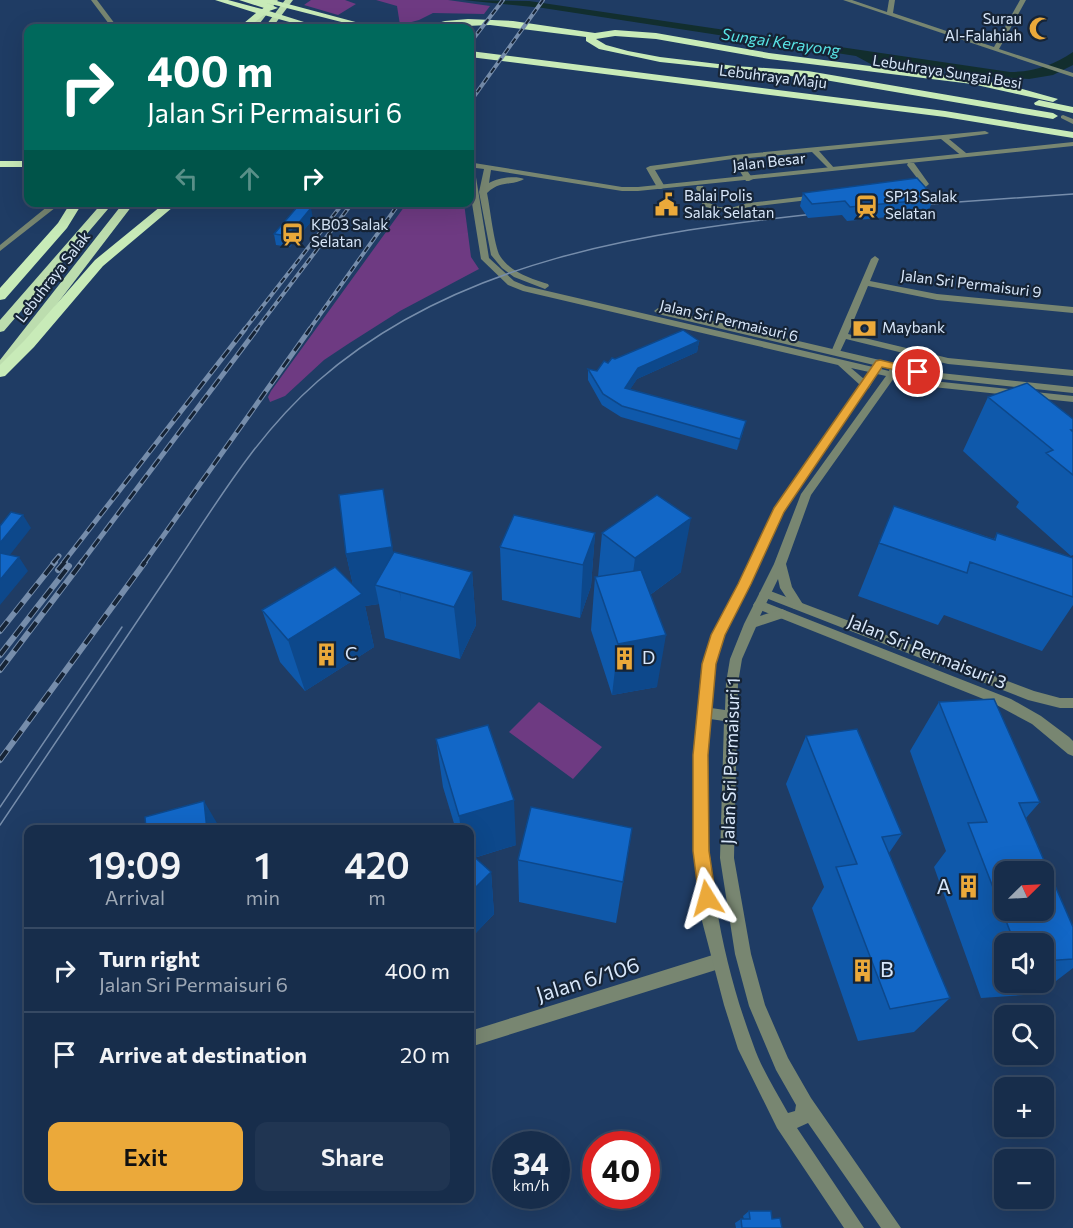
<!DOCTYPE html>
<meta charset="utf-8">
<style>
body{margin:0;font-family:Commissioner,sans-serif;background:#203552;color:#f1f3f6;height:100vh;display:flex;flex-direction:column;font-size:22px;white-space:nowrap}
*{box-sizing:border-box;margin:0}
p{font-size:20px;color:#9ea8b5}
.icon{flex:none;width:33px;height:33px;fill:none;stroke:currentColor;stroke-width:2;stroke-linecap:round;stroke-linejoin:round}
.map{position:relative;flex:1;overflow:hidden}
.drawer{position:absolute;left:24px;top:825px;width:450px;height:378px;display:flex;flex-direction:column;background:#172d4b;border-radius:12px;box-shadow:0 6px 24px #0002,0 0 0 2px #364963}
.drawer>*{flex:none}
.top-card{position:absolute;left:24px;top:24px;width:450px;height:183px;border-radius:12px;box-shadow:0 6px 24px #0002,0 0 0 2px #364963;background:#00695c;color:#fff;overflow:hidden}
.needle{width:39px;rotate:66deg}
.controls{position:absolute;left:994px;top:861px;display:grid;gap:12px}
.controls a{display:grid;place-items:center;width:60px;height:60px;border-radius:12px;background:#172d4b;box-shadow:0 6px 24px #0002,0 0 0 2px #364963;font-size:30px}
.speed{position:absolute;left:492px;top:1131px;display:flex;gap:12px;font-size:30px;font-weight:700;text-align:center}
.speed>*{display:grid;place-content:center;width:78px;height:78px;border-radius:50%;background:#172d4b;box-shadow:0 6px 24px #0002,0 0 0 2px #364963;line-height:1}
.speed small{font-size:15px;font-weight:400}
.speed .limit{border:9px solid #d22;background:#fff;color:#111}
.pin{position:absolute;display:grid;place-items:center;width:51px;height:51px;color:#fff;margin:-26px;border:3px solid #fff;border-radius:50%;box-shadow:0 2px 6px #0007}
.me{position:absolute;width:66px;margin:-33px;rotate:352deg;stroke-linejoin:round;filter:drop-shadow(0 0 4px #0008)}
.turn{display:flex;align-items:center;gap:21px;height:126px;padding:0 24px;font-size:27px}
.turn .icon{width:78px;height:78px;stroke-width:2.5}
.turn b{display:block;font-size:42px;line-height:51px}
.lanes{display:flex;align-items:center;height:57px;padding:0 24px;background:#0003;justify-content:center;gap:30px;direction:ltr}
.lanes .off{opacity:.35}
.eta{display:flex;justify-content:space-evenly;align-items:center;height:102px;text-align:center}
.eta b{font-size:36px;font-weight:600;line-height:42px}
.button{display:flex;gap:12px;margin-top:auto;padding:12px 24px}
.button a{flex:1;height:69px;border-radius:12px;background:#eba93a;color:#111;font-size:24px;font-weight:600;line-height:69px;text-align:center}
.button a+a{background:#203552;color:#f1f3f6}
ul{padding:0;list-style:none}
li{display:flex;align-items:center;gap:18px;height:84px;padding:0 24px;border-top:2px solid #364963}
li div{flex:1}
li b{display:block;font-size:22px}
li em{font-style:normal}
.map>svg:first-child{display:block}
.green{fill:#6e3a82}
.water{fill:#122e2e}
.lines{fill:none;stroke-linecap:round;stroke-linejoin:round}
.minor{fill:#788671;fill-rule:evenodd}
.tertiary{fill:#788671;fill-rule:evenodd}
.trunk{fill:#bcddae;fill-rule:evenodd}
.motorway{fill:#c8ebb8;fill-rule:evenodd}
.tram{stroke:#768dab;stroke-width:1.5}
.rail-far2-casing{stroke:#768dab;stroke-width:4}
.rail-far1-casing{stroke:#768dab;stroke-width:5}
.rail-casing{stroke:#768dab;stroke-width:6}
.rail-far2{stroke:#162436;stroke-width:2;stroke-dasharray:6;stroke-linecap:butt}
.rail-far1{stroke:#162436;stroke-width:3;stroke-dasharray:10;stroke-linecap:butt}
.rail{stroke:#162436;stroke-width:4;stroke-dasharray:12;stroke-linecap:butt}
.wall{fill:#0f59ab;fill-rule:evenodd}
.shaded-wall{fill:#0d488b}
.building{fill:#1267c7;stroke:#0d488b;stroke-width:1.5;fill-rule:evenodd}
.route{fill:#eba93a;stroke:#996e26;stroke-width:1.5}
.labels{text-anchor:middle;stroke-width:4.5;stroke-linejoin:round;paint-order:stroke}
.far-poi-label{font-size:15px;fill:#d8e7fa;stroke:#162436;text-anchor:start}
.far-street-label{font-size:15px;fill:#d8e7fa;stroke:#162436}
.far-water-label{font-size:16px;font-style:italic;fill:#58e4e5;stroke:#162436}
.street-label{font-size:18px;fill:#d8e7fa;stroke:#162436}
.poi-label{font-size:18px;fill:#d8e7fa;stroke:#162436;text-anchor:start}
.near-poi-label{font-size:21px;fill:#d8e7fa;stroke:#162436;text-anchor:end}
.near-street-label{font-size:21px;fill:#d8e7fa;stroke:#162436}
</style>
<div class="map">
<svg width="1073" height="1228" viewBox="0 0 1073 1228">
<rect width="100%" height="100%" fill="#1f3c64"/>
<!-- green -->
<path class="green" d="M311,0H345L356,4L338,15L304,5Z
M376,0H448L490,6L484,14L433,13L419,20L400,25L397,6Z
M407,203H464L471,257L479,269L400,311L348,344L324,360L285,396L270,402L268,397L271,391Z
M539,702L602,747L573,779L509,732Z"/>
<!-- water -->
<path class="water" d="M463,0L529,1L1010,72C1033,72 1054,65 1073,52V65L1053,75L1029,79L983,76L956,70L884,60L900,70L878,68L856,56L543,8Z"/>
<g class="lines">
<!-- minor -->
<path class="minor" d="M843,0H852L887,12L889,0H895L893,13L994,47L1020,0H1026L999,49L1073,73V77Z
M985,131L989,133L987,134L949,139L966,153L967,155L963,157L941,139L819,151L835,169L831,171L812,152L739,159L753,179L749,181H746L732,159L655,170L665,187L661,189H658L646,168L650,166L734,155Z
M908,163H914L929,184C922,191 915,191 906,189V185L918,186L921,183L907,165Z
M697,186H703L709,203L719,207H734L748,203L817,195L821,197L817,199L749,207L734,211H718L703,206L696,188Z
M53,202L60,204L0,251V245Z
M875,256L879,259L870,281L937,294L1073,307V313L937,300L868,286L848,334L948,358L1073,370V376L948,364L846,339L839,354H833L831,352L871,259Z
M765,589L1034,691L1060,698H1073V708H1060L1028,700L761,596L759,593Z
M759,600L1011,699L1041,716L1069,737L1073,741V756L1068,754L1032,724L991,702L755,608L753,605L755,602Z
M719,953L725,955L727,961L725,967L719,969L470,1047V1031Z"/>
<!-- tertiary -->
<path class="tertiary" d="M91,0H97L118,28H112Z
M1063,115L1073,119V124L1061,118V116Z
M1073,142V146L638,191H622L491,170L489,183C497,178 516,175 524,179C510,187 502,179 487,193C490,207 494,245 500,256C510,272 532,279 548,284L549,286L545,289L514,277L502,268L491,255L479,192L484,169L476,168L475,171L489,258L514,281L526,286L873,367L874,365L658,314L654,311L658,308L931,372L1073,387V393L931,378L899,370L897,373L933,381L1073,396V402L933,387L894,378L811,495L786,564L792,587L804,606L802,609H794L780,588L778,579L760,616L782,609L786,611L788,614L786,617L756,627L742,659L738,683L734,858L751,954L765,1005L788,1058L811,1098L901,1228H881L808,1123L797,1128L864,1228H844L777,1128L738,1049L724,1005L702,921L694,851L693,755L703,664L712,635L739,584L774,508L860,385L838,365L523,291L508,285L481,259L470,191V167L474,163L622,187H638ZM882,366L890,368L889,371L881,369ZM851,368L869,372L864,379ZM877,374L886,376L801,494L774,564L744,624L730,659L726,683L725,710L711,708L715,664L724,635L751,584L783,512L867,389L869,388ZM710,719L724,721L720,858L735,954L749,1006L776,1070L796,1105L795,1111L788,1113C776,1091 761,1068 753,1044C714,939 700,829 710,719Z"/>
<!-- trunk -->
<path class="trunk" d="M270,0H278L256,28H248Z
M285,0H293L272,28H264Z
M103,202H114L4,331L0,332V320Z
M124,202H135L5,372L0,373V360Z"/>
<!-- motorway -->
<path class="motorway" d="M215,0H228L262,9L264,8L239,0H273L378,28H365L267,3L278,8L269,11L323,28H311L264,15L247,28H238L256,13Z
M468,19L513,21L595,33L615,30L656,33L769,53L972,79L1012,86L1058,99L1053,102L972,84L769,59L656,39L615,36L596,39L606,45L628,51L660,57L735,66L808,71L1053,113L1058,116L1053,119L819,79L660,62L599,49L586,41V37L490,25L419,28L445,21Z
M470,51L945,111L1073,132V138L945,117L470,57Z
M1039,100L1073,107V113L1035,105L1034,103Z
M0,161H28V167H0Z
M71,202H83L67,228L5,299L0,300V288L58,223Z
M166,202H179L103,266L34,347L5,376L0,377V365L24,341L95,260Z"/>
<!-- tram -->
<path class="tram" d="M915,205L1073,194
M0,807L122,627
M0,825C57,740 114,655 171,571C216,504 256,435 318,381C457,259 646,232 823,213"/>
<defs>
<path id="rail-far2" d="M470,43L503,0
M470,102L543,0
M244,330L340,207
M256,330L353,202
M309,330L400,202"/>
<path id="rail-far1" d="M53,563L59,556
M63,563L245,329
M81,563L257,329
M144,563L310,329"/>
<path id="rail" d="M58,570L65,562
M0,631L55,562
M0,655L69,566
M0,670L82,562
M0,760L145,562"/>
</defs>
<!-- rail-far2 casing -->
<use href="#rail-far2" class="rail-far2-casing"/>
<!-- rail-far1 casing -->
<use href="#rail-far1" class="rail-far1-casing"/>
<!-- rail casing -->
<use href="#rail" class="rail-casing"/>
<!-- rail-far2 -->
<use href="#rail-far2" class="rail-far2"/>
<!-- rail-far1 -->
<use href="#rail-far1" class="rail-far1"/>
<!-- rail -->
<use href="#rail" class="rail"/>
</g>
<!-- wall -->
<path class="wall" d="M803,193L934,197L929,210L910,212L909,215L847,221L842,215L808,218L800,206Z
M313,219L290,247L276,245L274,234Z
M699,341L697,352L637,379L630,389L743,432L737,450L621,417L602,405L588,380V369L597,371L615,359Z
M988,397L1073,419V555L1071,556L1016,507L1019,502L963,451Z
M894,506L994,539L997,533L1073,558V605L1042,651L944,615L938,625L858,596Z
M595,533L591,586L580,618L502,600L500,547Z
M602,533L681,572L650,595L657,687L612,695L591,630L595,577H598Z
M394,553L472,572L476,625L460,659L385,638L379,604L365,606L374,647L305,691L280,662L262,610L353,585L346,554Z
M939,702L1040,802L1026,818L1073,927V968L1039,994L981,998L934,867L946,851L910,751ZM1005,944H1044V982H1005Z
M806,736L902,834L889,853L950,998L914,1032L858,1041L812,908L824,887L786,784Z
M436,739L516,845L474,858L491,872L494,914L470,939V830H456L443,787Z
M632,828L616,923L519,902L518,860Z
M749,1211L772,1219L782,1228H736L735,1223L741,1219H744L743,1216Z"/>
<!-- shaded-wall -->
<path class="shaded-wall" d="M311,208L313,219L290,247L288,236Z
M699,341L697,352L637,379L624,399L625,388L638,368Z
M746,421L743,432L737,450L740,439Z
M383,489L401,601L400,592L375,585L379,604L365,606L374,647L305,691L288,640L356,598L346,554Z
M23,515L31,528L2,565L0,562V543Z
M691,518L681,572L628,611L635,558Z
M595,533L591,586L580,618L583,565Z
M19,557L28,571L0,605V580Z
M472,572L476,625L460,659L454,607Z
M666,635L657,687L612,695L618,644Z
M514,800L516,845L470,859V830H461L459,816Z
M204,801L221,830H207Z
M491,872L494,914L470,939V893Z"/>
<!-- building -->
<path class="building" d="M917,178L934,197L912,199L914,201L850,207L845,201L812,204L803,193Z
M298,206L311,208L288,236L274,234Z
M683,330L699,341L638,368L625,388L746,421L740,439L622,406L603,394L588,369L597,371L604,361L608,363L612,358L615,359Z
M1027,383L1073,419V430H1071L1073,432V475L1046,453L1053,450L988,397Z
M383,489L392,547L346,554L339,495Z
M657,495L691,518L635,558L602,533Z
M894,506L995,540L997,533L1073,558V597L970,562L967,573L879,543Z
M11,512L23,515L0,543V526Z
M514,515L595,533L583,565L500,547Z
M394,552L472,572L454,607L375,585Z
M0,553L19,557L0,580Z
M335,567L362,594L288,640L262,610Z
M641,570L666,635L618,644L595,577Z
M994,699L1040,802L1019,803L1073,927V959L1044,961V944H1015L968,823L987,822L939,702ZM1005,872H1044V910H1005Z
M488,725L514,800L459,816L436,739Z
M857,729L902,834L882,837L950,998L890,1009L836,867L857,864L806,736Z
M204,801L207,830H146L145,817Z
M531,807L632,828L623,882L518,860Z
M470,853L491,872L470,893Z
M749,1211H771L772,1219L780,1218L782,1228H742L741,1219H750Z"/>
<!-- route -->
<path class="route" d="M880,360L922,370L924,372L918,375L882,367L784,512L751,584L725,635L716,664L708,755L709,851L716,898L713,903L707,906L701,903L699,898L693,851V755L702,664L711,635L738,584L774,508L876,361Z"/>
<!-- icons -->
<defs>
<symbol id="mosque-bare" viewBox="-9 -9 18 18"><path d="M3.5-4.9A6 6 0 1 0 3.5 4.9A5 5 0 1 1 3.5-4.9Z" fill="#eba93a" stroke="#162436" stroke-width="2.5" paint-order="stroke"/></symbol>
<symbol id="civic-bare" viewBox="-9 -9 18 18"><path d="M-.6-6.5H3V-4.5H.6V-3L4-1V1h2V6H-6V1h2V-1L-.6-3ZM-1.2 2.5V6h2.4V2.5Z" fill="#eba93a" stroke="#162436" stroke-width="2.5" paint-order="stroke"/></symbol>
<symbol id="station-bare" viewBox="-9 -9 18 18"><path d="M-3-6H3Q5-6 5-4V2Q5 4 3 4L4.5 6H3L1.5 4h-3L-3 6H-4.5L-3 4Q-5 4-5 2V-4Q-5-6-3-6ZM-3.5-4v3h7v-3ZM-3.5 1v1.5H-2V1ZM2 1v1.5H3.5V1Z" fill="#eba93a" stroke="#162436" stroke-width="2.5" paint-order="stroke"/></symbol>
<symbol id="bank-bare" viewBox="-9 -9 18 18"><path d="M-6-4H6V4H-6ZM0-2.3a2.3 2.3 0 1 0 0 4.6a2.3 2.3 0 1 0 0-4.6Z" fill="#eba93a" stroke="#162436" stroke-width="2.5" paint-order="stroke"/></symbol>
<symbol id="building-bare" viewBox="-9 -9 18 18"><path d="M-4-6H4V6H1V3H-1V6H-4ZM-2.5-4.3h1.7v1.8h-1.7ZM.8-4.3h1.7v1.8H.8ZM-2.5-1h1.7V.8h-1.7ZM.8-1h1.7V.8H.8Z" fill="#eba93a" stroke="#162436" stroke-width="2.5" paint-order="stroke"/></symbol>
</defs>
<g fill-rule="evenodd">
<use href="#mosque-bare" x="1024" y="12" width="33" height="33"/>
<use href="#civic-bare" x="650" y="188" width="33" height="33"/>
<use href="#station-bare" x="850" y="190" width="33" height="33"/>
<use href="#station-bare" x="276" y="218" width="33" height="33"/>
<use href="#bank-bare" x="848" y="312" width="33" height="33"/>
<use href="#building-bare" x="310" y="638" width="33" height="33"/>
<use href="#building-bare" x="608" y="642" width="33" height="33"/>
<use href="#building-bare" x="952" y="870" width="33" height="33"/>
<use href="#building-bare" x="846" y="954" width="33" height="33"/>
</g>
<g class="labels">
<!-- far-poi labels -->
<g class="far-poi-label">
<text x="1022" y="24" text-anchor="end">Surau<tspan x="1022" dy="17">Al-Falahiah</tspan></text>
<text x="684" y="201">Balai Polis<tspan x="684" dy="17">Salak Selatan</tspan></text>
<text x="885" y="202">SP13 Salak<tspan x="885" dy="17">Selatan</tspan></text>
<text x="311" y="230">KB03 Salak<tspan x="311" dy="17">Selatan</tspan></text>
<text x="882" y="333">Maybank</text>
</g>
<!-- far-street labels -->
<g class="far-street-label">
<text transform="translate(947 72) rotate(9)" y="5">Lebuhraya Sungai Besi</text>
<text transform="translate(773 77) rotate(7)" y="5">Lebuhraya Maju</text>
<text transform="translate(769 162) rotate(-6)" y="5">Jalan Besar</text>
<text transform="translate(53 277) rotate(-52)" y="5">Lebuhraya Salak</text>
<text transform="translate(971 284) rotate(7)" y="5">Jalan Sri Permaisuri 9</text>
<text transform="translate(729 321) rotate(13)" y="5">Jalan Sri Permaisuri 6</text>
</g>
<!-- far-water labels -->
<g class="far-water-label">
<text transform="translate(781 42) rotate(8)" y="6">Sungai Kerayong</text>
</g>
<!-- street labels -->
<g class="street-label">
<text transform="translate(927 652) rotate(22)" y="6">Jalan Sri Permaisuri 3</text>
<text transform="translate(731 761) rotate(-88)" y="6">Jalan Sri Permaisuri 1</text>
</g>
<!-- poi labels -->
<g class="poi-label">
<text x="345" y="660">C</text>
<text x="642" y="664">D</text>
</g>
<!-- near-poi labels -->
<g class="near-poi-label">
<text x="951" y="894">A</text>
<text x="880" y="977" text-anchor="start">B</text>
</g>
<!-- near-street labels -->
<g class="near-street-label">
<text transform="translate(588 980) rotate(-17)" y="7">Jalan 6/106</text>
</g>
</g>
</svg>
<div class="controls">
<a><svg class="needle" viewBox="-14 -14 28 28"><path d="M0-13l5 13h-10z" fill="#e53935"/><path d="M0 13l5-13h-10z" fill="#9ea8b5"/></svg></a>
<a><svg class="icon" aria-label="sound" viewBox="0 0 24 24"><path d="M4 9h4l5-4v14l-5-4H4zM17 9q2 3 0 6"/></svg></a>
<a><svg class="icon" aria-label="search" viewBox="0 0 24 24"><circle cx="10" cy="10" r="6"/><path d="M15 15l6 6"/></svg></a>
<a>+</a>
<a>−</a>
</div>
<div class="speed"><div>34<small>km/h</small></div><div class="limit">40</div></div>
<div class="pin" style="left:918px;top:372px;background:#d93025"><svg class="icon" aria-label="arrive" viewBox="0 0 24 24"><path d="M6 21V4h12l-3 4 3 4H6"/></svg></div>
<svg class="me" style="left:707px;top:898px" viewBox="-20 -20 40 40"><path d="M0-17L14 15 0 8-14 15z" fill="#eba93a" stroke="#fff" stroke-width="4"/></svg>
<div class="top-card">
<div class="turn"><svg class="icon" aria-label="right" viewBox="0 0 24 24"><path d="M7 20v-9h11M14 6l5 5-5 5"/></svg><div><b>400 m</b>Jalan Sri Permaisuri 6</div></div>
<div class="lanes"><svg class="icon off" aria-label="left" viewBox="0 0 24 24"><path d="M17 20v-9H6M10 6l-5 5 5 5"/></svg><svg class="icon off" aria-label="ahead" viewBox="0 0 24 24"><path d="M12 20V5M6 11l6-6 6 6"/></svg><svg class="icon" aria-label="right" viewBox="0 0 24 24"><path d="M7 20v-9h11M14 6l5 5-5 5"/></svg></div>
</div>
<section class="drawer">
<div class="eta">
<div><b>19:09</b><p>Arrival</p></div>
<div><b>1</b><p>min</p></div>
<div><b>420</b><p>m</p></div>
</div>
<ul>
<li><svg class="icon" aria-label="right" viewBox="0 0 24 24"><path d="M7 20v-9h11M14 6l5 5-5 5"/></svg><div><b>Turn right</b><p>Jalan Sri Permaisuri 6</p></div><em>400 m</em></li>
<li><svg class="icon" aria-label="arrive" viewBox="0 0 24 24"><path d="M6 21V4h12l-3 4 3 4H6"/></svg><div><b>Arrive at destination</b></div><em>20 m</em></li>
</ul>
<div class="button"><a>Exit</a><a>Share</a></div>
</section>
</div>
